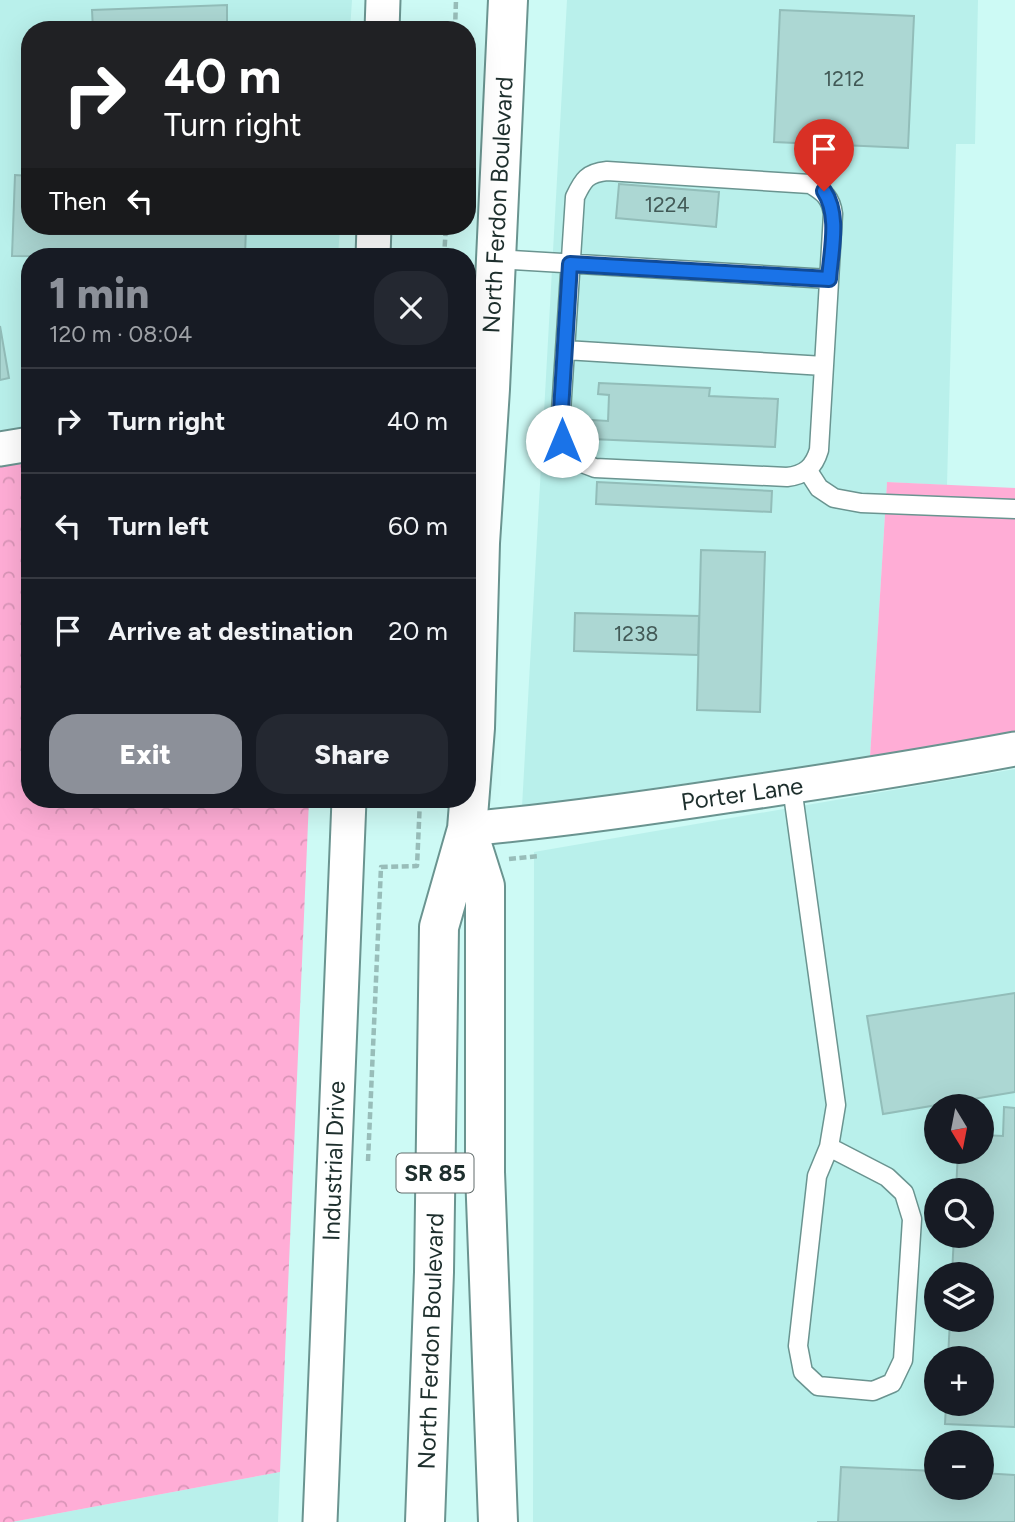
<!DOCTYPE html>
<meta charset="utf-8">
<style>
body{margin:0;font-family:Figtree,sans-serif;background:#242831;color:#f1f3f6;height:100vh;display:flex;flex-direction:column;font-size:26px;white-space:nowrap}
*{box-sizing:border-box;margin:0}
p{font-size:23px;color:#9ea1a6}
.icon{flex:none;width:38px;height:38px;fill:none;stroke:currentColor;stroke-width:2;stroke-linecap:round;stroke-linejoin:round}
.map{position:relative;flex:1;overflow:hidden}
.details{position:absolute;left:21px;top:248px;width:455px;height:560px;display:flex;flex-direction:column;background:#171b24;border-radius:28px;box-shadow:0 7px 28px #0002}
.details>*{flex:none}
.guide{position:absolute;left:21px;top:21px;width:455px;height:214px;border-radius:28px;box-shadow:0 7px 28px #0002;background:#202124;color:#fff;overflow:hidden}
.needle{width:46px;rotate:170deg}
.tools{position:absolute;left:924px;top:1094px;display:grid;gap:14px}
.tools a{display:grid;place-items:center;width:70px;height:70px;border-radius:50%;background:#171b24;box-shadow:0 7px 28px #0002;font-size:35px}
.pin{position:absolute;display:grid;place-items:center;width:60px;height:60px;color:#fff;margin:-72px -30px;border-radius:50% 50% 50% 0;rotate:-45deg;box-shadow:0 0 7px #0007}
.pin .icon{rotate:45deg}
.me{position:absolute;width:77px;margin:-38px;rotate:0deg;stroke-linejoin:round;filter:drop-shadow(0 0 5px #0008)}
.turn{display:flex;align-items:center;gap:24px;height:147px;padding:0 28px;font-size:32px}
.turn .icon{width:91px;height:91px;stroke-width:2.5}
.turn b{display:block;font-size:49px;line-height:60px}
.then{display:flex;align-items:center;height:66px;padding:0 28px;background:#0003;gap:14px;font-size:26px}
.round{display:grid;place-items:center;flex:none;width:74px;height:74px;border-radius:28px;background:#242831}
.head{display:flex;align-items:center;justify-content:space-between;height:119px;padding:0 28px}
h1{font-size:42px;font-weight:800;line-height:52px;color:#8c9099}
.button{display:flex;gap:14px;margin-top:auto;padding:14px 28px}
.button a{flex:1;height:80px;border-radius:28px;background:#8c9099;color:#fff;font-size:28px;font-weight:800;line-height:80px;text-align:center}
.button a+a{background:#242831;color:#f1f3f6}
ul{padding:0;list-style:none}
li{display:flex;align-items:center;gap:21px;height:105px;padding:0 28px;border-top:2px solid #363941}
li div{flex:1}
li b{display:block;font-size:26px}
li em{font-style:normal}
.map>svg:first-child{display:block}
.built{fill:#b9f0eb;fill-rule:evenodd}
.grass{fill:#ffadd6}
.forest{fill:url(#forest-crowns)}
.building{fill:#acd7d3;stroke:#92bdb9;stroke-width:2}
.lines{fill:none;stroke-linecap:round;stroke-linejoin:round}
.lane-casing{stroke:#6a9490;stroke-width:21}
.street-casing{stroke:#6a9490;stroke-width:37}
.primary-casing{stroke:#6a9490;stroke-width:42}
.path{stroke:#98bdb9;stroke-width:4.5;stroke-dasharray:7 3.5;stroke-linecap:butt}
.lane{stroke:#fff;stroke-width:18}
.street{stroke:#fff;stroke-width:33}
.primary{stroke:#fff;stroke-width:38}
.route-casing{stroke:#114b97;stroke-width:18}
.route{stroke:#1a73e8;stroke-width:12}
.labels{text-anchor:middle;stroke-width:5;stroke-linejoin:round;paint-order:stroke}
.number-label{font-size:21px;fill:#425956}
.shield{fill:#fff;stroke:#626d6c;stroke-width:2}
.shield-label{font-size:23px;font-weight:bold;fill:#1e2f2d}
.street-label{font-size:24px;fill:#1e2f2d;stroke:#fff}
</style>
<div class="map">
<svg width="1015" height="1522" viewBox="0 0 1015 1522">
<defs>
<pattern id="forest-crowns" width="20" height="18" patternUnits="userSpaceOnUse" patternTransform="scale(1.75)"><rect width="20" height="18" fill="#ffadd6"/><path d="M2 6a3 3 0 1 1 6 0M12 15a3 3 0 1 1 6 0" fill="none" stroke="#da95b8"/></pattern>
</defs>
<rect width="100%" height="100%" fill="#cdfaf5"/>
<!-- built -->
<path class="built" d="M0,0H352L350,30H30V226H340L338,257H30V427L0,432Z
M567,0H978L975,144H956L947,485L887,482L870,757L522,807Z
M1015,769V1522H533L534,852ZM936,1106H982V1152H936ZM936,1190H982V1236H936ZM936,1274H982V1320H936ZM936,1358H982V1404H936ZM936,1442H982V1488H936Z
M280,1472L278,1522H12Z"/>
<!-- grass -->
<path class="grass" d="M887,482L1015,488V732L870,757Z"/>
<!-- forest -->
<path class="forest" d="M30,461V800H309L280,1472L12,1522H0V465Z"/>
<!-- building -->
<path class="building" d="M227,5V30H93L92,10Z
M780,10L914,16L908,148L774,142Z
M15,175L30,176V226H246L245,257L12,256Z
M619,184L719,192L716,227L616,218Z
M0,326L9,378L0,380Z
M599,383L710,388L709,396L778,399L775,447L591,439L592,420L608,421L609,395L598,394Z
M597,482L772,491L771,512L596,504Z
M701,550L765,552L760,712L697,710Z
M575,613L699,616L698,655L574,651Z
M1015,993V1092L883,1114L867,1016Z
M1004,1107L1015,1108V1427L945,1424L946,1404H982V1358H948L950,1320H982V1274H952L954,1236H982V1190H956L958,1152H982V1135L1003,1136Z
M841,1467L936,1471V1488H982V1473L1015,1475V1522H817H838Z"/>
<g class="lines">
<defs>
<path id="lane" d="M607,171L810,184C824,192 831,198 833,214L819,450C814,467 805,475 787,477L595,468C573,461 563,450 560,427L575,197C583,180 587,173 607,171Z
M496,259L829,279
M565,350L824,366
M808,471L819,488L834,498L861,503L1015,509
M792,787L836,1105L829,1147L817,1176L798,1346L803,1372L818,1386L873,1391L892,1383L903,1360L912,1219L904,1193L887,1177L829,1147"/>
<path id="street" d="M382,30L383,0
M373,257L374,226
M0,449L30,444
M467,829C554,821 640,809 726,796C823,782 919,767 1015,749
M320,1522L349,800"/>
<path id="primary" d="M467,829L485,886V1172L498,1522
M425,1522L434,1272L439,927L467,829L475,728L480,543L490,389L508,0"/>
</defs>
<!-- lane casing -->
<use href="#lane" class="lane-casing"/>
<!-- street casing -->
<use href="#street" class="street-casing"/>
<!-- primary casing -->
<use href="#primary" class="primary-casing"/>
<!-- path -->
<path class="path" d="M455,30L456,0
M444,257L446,226
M509,859L539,856
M368,1161L381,867L417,866L420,800"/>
<!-- lane -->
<use href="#lane" class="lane"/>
<!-- street -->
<use href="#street" class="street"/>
<!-- primary -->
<use href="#primary" class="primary"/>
</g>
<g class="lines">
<defs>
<path id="route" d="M562,441L560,427L570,264L829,279C831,251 840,215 824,191"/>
</defs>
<!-- route casing -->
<use href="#route" class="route-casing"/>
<!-- route -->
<use href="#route" class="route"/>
</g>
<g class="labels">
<!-- number labels -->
<g class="number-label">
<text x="844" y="86">1212</text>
<text x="667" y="212">1224</text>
<text x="636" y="641">1238</text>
</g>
<!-- shield labels -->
<rect class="shield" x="396.5" y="1153.5" width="77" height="39" rx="5"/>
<g class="shield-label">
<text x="435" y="1181">SR 85</text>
</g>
<!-- street labels -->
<g class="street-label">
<text transform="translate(498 205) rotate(-87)" y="8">North Ferdon Boulevard</text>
<text transform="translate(742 794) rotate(-8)" y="8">Porter Lane</text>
<text transform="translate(334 1161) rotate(-88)" y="8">Industrial Drive</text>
<text transform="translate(431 1341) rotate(-88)" y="8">North Ferdon Boulevard</text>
</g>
</g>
</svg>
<div class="tools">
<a><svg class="needle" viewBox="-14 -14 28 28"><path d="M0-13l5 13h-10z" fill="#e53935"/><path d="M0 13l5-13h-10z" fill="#9ea1a6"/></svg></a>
<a><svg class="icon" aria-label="search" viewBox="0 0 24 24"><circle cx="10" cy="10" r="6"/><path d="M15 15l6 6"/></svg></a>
<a><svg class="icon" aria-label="layers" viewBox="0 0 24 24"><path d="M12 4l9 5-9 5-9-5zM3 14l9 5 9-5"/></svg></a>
<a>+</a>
<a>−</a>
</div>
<div class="pin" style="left:824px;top:191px;background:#d93025"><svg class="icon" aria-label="arrive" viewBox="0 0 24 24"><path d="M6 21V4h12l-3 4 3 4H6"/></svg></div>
<svg class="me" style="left:562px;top:441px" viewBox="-20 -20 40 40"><circle r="19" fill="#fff"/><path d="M0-13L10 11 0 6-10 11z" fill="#1a73e8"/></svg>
<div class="guide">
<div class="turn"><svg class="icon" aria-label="right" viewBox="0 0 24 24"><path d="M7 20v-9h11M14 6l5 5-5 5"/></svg><div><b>40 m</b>Turn right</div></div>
<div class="then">Then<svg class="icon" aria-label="left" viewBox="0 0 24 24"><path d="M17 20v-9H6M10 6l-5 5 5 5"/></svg></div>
</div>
<section class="details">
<div class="head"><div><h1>1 min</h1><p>120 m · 08:04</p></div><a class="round"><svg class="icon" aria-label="close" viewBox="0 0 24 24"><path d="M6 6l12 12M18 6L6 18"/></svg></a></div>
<ul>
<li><svg class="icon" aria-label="right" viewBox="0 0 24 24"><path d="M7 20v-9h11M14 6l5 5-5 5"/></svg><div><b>Turn right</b></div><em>40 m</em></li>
<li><svg class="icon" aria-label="left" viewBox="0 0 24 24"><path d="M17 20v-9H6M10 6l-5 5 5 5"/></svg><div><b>Turn left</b></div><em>60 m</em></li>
<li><svg class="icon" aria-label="arrive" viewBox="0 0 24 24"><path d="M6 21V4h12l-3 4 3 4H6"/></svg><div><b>Arrive at destination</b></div><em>20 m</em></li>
</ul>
<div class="button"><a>Exit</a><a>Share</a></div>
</section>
</div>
